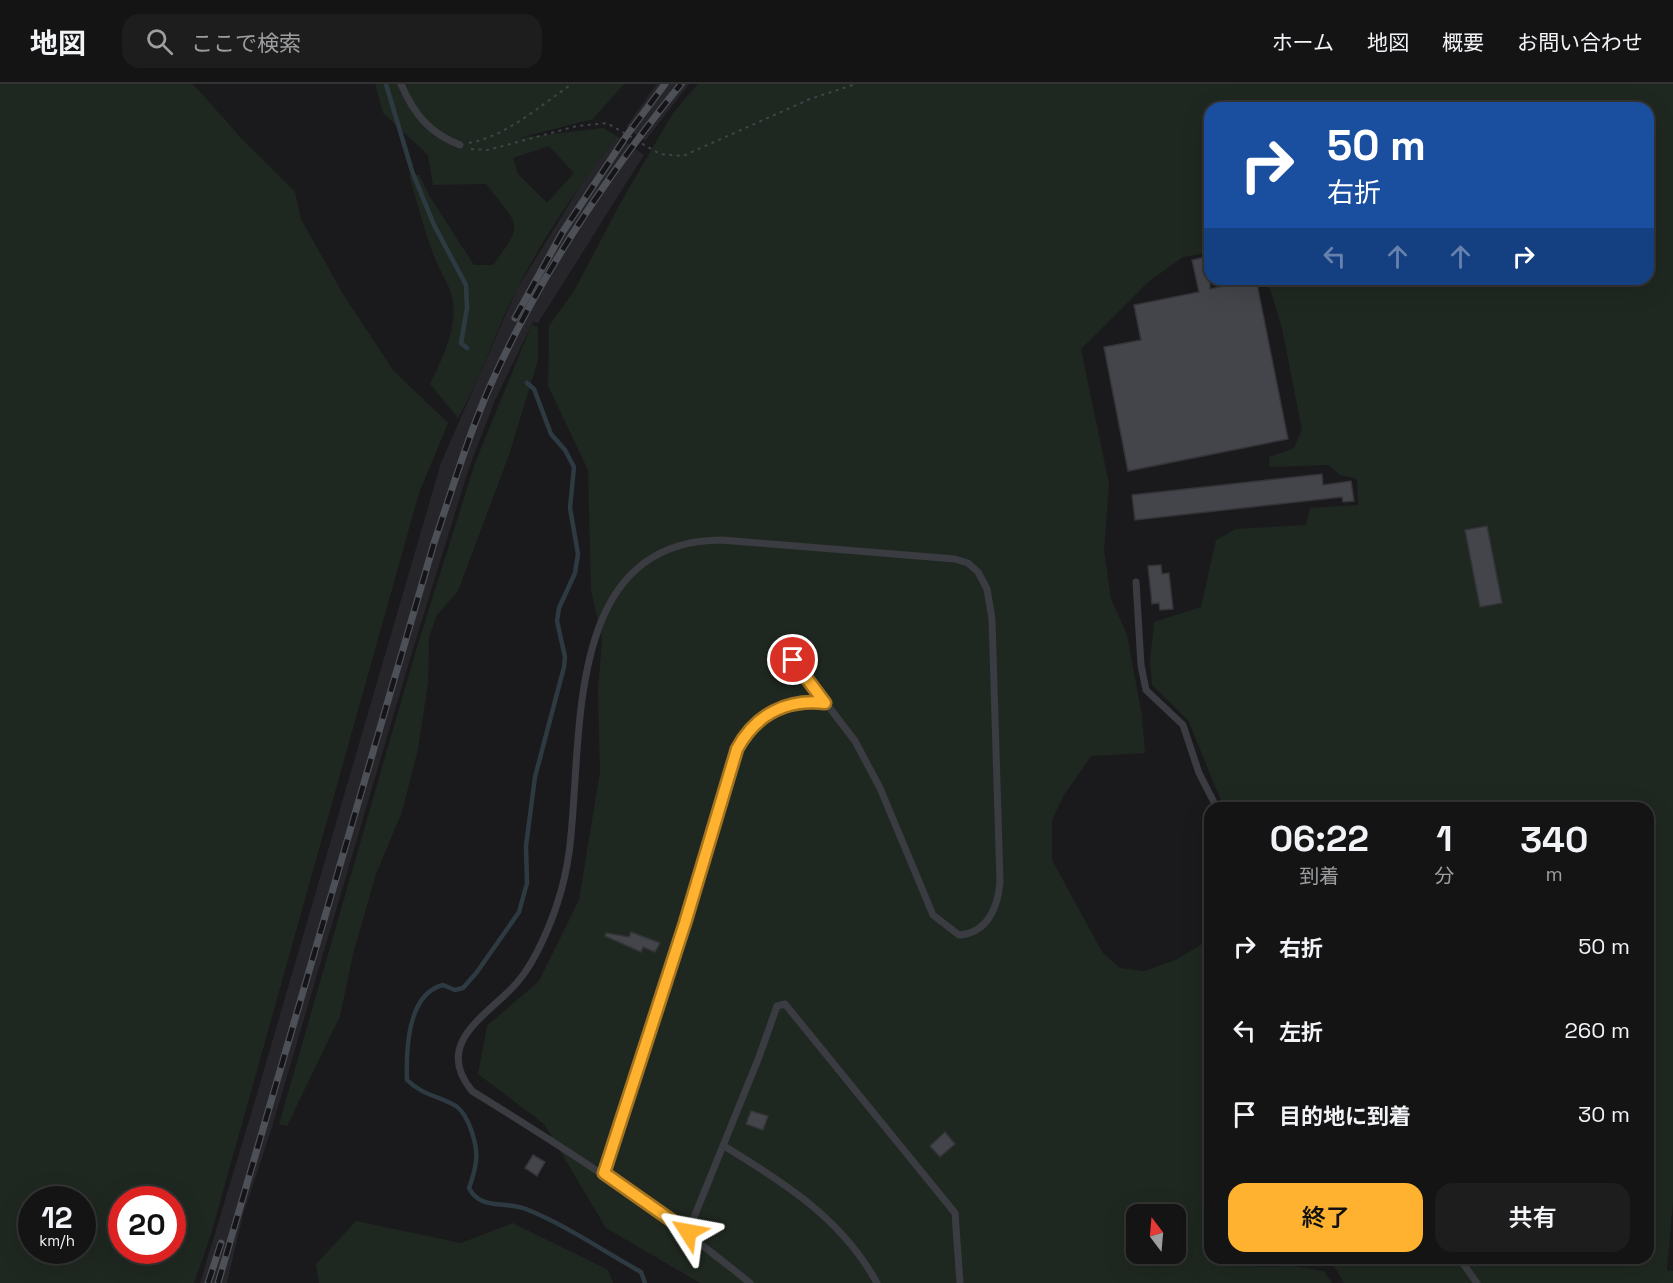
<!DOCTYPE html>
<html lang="ja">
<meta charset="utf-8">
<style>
body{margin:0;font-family:"Space Grotesk","Noto Sans JP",sans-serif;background:#1d1d1e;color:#f1f3f6;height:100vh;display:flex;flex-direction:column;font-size:22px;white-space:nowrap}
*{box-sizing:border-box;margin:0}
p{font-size:20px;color:#9d9ea0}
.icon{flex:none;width:33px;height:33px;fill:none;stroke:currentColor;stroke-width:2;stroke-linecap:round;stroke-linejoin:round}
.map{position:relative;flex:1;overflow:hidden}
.sheet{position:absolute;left:1204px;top:718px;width:450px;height:462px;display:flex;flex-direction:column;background:#141415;border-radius:18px;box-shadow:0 6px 24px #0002,0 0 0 2px #333334}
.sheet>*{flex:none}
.guide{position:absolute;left:1204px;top:18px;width:450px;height:183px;border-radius:18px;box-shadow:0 6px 24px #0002,0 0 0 2px #333334;background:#1a4fa0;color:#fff;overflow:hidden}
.needle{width:39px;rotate:344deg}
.fabs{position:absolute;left:1126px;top:1120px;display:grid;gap:12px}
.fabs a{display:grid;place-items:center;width:60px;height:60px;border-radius:12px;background:#141415;box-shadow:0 6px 24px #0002,0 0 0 2px #333334;font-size:30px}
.speed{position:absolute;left:18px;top:1102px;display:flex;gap:12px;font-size:30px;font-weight:700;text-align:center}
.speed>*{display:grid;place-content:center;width:78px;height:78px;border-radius:50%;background:#141415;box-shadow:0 6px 24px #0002,0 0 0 2px #333334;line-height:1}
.speed small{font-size:15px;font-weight:400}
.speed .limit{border:9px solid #d22;background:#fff;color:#111}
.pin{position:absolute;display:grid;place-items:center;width:51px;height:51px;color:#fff;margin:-26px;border:3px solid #fff;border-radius:50%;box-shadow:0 2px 6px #0007}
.me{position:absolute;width:66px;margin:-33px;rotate:304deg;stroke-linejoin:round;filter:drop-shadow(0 0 4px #0008)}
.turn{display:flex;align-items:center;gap:21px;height:126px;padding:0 24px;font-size:27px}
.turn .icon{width:78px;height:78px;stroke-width:2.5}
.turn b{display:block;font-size:42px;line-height:51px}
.lanes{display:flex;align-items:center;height:57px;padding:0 24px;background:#0003;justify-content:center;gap:30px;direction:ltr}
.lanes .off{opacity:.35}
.eta{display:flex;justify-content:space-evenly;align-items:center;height:102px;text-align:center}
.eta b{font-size:36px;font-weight:600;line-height:42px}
.action{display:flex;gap:12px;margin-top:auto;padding:12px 24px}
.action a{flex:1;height:69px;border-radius:18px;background:#ffb22f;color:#111;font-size:24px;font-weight:600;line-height:69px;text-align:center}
.action a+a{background:#1d1d1e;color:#f1f3f6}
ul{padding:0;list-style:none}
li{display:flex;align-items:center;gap:18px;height:84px;padding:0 24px}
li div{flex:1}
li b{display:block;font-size:22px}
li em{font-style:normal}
header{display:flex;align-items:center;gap:36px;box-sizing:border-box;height:84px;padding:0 30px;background:#141415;border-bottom:2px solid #333334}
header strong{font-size:28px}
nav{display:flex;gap:33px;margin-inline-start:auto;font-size:21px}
.search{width:420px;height:54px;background:#1d1d1e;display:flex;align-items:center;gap:15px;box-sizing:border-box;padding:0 21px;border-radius:18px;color:#9d9ea0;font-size:22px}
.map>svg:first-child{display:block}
.built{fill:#26262a}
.green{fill:#1f2820;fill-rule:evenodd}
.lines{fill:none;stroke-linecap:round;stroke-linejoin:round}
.stream{stroke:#2e3a42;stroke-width:4.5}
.building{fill:#44454a;stroke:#343439;stroke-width:1.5}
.path{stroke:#404349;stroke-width:2;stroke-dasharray:3 4.5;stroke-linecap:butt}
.service{stroke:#3a3c42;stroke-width:7}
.rail-casing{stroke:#4d5057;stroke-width:7}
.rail{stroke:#151518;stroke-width:4.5;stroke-dasharray:14;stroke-linecap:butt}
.route-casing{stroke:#a6741f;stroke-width:15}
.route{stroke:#ffb22f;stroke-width:10}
</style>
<header>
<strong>地図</strong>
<div class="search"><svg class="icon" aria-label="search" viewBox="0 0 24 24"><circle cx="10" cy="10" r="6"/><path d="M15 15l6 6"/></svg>ここで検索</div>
<nav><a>ホーム</a><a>地図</a><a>概要</a><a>お問い合わせ</a></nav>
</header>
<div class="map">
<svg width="1673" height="1199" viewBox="0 0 1673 1199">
<rect width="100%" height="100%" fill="#1a1a1c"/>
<!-- built -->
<path class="built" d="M657,0H689L645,57L626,43Z
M617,52L644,71L538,239L533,238L496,314L469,384L413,565L273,1040L243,1131L227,1199H200L254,1020L441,379L517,205L584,96Z"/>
<!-- green -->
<path class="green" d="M0,0H193L241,54L295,108L301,135L343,210L393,286L448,339L419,409L211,1150L194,1199H0ZM32,1116H82V1167H32ZM122,1116H172V1167H122Z
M375,0H624L593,35L519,54L603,44L617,52C581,100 544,151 517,205C495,247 482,293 458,334L430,300C442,276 457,245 453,217C450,200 439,186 433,170C424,145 417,118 409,91H419L430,113L474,181H493C526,137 518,142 486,100L433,101L428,71L383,29ZM549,62L574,89L547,119L518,90L513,74Z
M698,0H1673V1119L1667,1186L1673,1187V1199H1344L1332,1179L1258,1177V1174H1648V724H1224L1188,636L1152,601L1150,577L1154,538L1201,523L1216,456L1236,445L1306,441L1310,424L1358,421L1357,395L1340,391L1328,381L1269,383V373L1294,364L1302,346L1282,244L1270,205L1261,195H1648V24H1210V168L1183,173L1148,198L1081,265L1109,400L1104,467L1111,515L1127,551L1142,632L1145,669L1091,672L1064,711L1052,736V776L1102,868L1120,884L1144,887L1176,876L1210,855V1174L1255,1175L1258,1183L1293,1182L1324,1187L1332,1199H700L606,1144L544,1040L478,990L487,942L539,897L579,816L600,688L598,606L602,556L591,506L588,386L548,302L549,242L574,207L621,118L673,29ZM1137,1131H1176V1170H1137Z
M532,240L538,243V276L509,371L458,507L437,531L429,553L428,599L418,665L402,728L376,790L353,870L340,932L287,1042L279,1040L416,566L475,379Z
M356,1137L461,1159L513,1139L608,1186L613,1199H319L316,1180Z"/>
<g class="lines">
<!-- stream -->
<path class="stream" d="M386,0L412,87L434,141L466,201L467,224L461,259L467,264
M527,299L534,305L551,350L565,366L574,383L570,424L578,470L575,489L559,524L557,537L565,573L564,583L535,693L526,762L527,799L519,828L477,888L463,904L455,906L443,901C407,910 406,966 407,996C422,1011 439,1012 456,1022C469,1031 478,1062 476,1077C475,1086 472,1096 469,1104C480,1126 504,1117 526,1125C566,1141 603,1167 641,1188L645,1199"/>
</g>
<!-- building -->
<path class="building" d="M1210,172V205L1256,195L1288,355L1128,387L1104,263L1141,256L1134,221L1199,208L1192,176Z
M1322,390L1323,401L1351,397L1354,417L1343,418L1342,413L1135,436L1132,411Z
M1487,442L1502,519L1480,523L1465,446Z
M1161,481L1162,490L1169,489L1173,525L1160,526L1159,519L1152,520L1148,482Z
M631,848L660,859L655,868L643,863L641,868L605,852L606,849L629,853Z
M751,1027L768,1032L763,1046L746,1040Z
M945,1048L955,1060L940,1073L930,1062Z
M533,1071L545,1078L537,1092L525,1084Z"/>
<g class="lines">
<!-- path -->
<path class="path" d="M469,59C509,51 539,22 572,0
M471,65L488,66L577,42L607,39L660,70L683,72L810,15L856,0"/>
<!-- service -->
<path class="service" d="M401,0C414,30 429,49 460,61
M1136,498L1141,581L1146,606L1183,641L1199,689L1217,724
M724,1062C785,1099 842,1135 877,1199
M604,1089C638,987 671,884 703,780C713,746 730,668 750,643C769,622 800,617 826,619
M688,1148L759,973L777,922L785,920L955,1129L960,1199
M1459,1174L1477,1199
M750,1199C662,1127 569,1067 472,1007C436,963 478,937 508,908C520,897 530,882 537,868C553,837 564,804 569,769C584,659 560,457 721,456L955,475L968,479L978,488L987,505L992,535L1000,798C998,824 987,849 959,851L933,831L880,704L855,657L793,576"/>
<defs>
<path id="rail" d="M515,234L562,149L627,51L665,0
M208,1199L221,1159
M218,1199L434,459C452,406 468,352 491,300C539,193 607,91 681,0"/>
</defs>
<!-- rail casing -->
<use href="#rail" class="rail-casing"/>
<!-- rail -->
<use href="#rail" class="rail"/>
</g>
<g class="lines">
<defs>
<path id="route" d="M688,1148L604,1089L685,839L737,665C756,630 787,615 825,619L793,576"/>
</defs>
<!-- route casing -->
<use href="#route" class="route-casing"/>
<!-- route -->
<use href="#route" class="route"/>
</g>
</svg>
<div class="fabs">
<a><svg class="needle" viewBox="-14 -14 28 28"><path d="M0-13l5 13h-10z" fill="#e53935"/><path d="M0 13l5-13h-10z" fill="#9d9ea0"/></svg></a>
</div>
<div class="speed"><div>12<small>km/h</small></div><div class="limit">20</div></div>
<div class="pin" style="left:793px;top:576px;background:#d93025"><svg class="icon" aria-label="arrive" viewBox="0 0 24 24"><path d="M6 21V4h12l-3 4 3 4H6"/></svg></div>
<svg class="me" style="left:688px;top:1148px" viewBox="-20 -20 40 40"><path d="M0-17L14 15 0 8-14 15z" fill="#ffb22f" stroke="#fff" stroke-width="4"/></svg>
<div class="guide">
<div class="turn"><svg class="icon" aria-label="right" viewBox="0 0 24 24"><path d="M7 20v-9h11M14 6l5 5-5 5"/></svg><div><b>50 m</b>右折</div></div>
<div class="lanes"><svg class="icon off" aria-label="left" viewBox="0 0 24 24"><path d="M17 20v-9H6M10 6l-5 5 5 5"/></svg><svg class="icon off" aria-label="ahead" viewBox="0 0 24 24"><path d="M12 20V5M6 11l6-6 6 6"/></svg><svg class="icon off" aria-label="ahead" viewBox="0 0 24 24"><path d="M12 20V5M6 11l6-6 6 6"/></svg><svg class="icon" aria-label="right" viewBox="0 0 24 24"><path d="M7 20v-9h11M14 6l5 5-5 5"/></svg></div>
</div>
<section class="sheet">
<div class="eta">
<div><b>06:22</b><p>到着</p></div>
<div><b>1</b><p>分</p></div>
<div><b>340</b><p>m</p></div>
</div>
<ul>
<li><svg class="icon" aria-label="right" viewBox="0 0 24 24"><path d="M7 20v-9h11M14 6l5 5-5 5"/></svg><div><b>右折</b></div><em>50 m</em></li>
<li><svg class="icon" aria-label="left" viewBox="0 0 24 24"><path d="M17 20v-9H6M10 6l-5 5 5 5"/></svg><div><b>左折</b></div><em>260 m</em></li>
<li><svg class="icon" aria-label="arrive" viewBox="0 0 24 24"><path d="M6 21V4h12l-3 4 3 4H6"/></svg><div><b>目的地に到着</b></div><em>30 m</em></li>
</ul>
<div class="action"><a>終了</a><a>共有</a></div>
</section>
</div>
